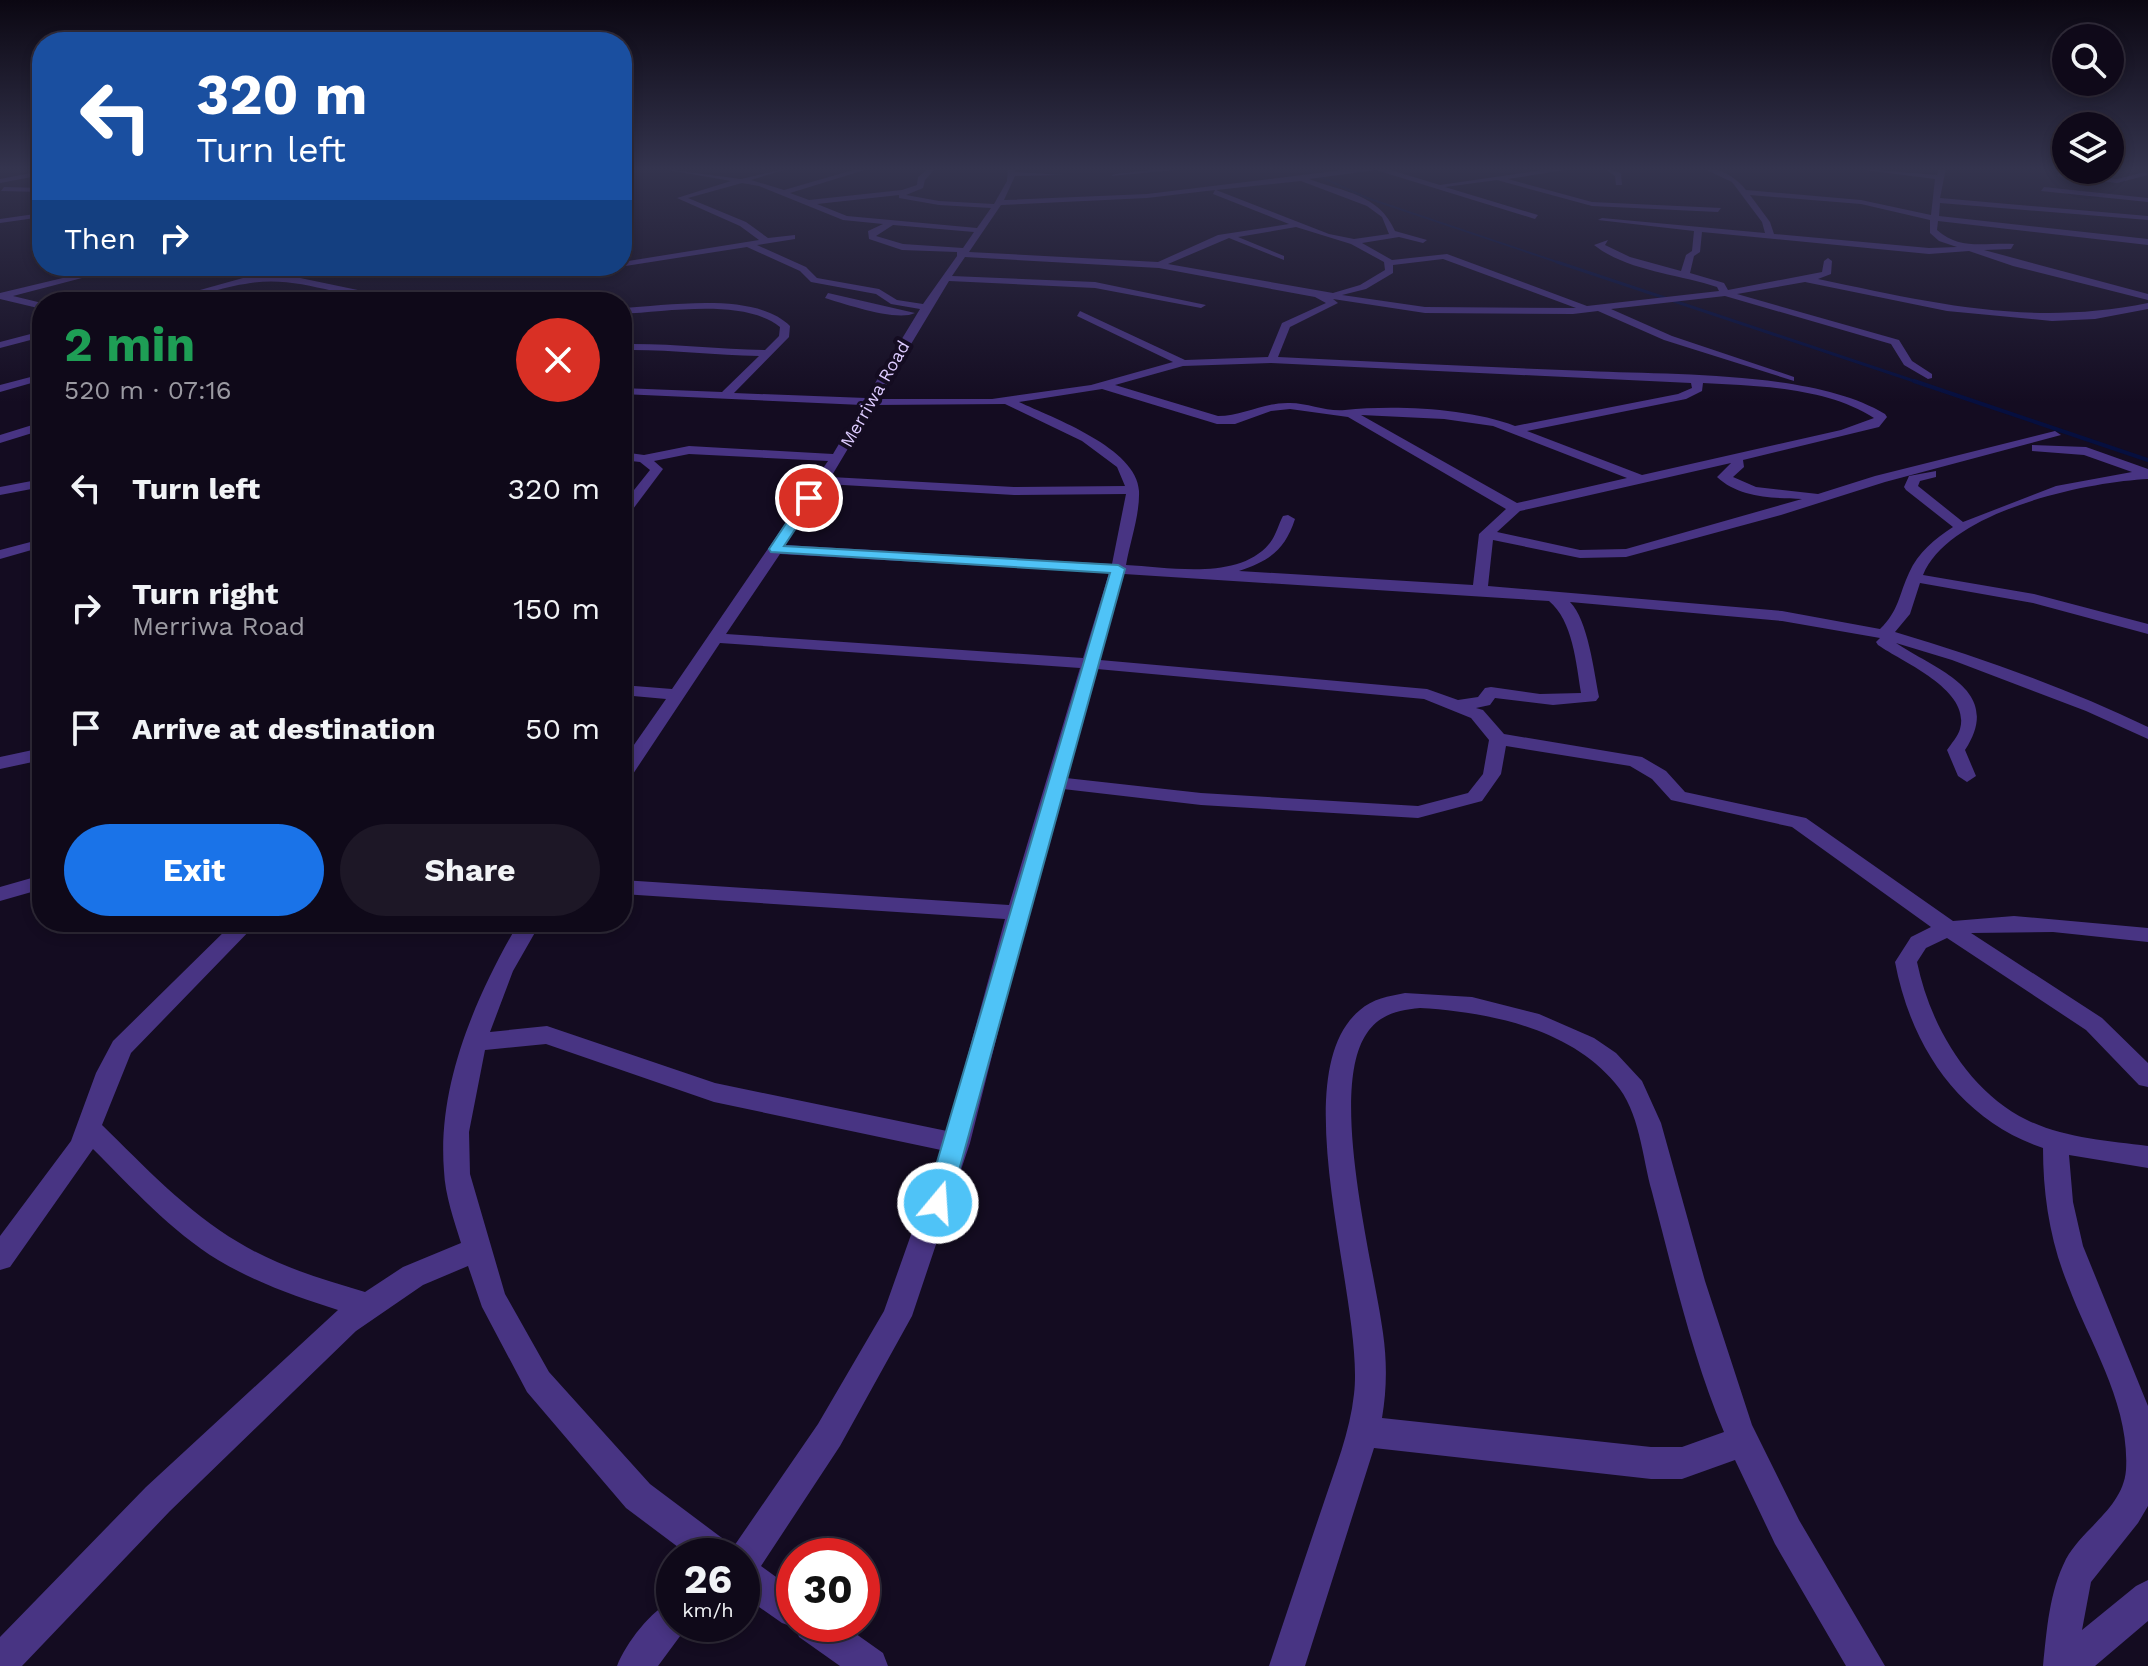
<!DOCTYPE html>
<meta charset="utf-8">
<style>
body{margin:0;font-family:"Work Sans",sans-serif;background:#1d1726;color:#f1f3f6;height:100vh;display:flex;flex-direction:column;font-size:30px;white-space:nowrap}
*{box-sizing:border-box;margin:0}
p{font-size:26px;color:#9b9aa2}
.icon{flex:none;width:44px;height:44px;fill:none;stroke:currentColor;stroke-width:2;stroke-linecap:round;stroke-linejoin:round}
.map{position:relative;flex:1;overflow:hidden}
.side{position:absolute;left:32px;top:292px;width:600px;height:640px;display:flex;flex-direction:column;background:#0f0919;border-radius:32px;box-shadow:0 4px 12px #0003,0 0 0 2px #2f2a38}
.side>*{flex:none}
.guide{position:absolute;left:32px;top:32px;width:600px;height:244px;border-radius:32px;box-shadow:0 4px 12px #0003,0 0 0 2px #2f2a38;background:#1a4fa0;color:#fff;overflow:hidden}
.tools{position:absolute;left:2052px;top:24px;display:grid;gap:16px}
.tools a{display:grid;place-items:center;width:72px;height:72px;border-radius:50%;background:#0f0919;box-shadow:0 4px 12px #0003,0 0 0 2px #2f2a38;font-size:40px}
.speed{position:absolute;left:656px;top:1538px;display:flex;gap:16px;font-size:40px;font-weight:700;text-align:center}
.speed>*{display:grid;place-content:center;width:104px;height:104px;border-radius:50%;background:#0f0919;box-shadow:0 4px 12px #0003,0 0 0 2px #2f2a38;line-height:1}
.speed small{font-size:20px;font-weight:400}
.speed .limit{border:12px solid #d22;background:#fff;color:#111}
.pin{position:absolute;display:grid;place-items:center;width:68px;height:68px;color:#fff;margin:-34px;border:4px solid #fff;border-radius:50%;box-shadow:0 2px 8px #0007}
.me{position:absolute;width:88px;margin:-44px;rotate:18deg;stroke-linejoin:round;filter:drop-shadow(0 0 6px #0008)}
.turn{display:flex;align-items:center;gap:28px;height:168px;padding:0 32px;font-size:36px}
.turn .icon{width:104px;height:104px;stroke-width:2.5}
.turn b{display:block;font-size:56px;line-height:68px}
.then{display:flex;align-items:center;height:76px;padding:0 32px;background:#0003;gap:16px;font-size:30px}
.round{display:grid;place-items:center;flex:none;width:84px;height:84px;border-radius:42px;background:#1d1726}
.summary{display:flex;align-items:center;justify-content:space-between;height:136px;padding:0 32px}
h1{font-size:48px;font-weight:700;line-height:60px;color:#1e9e55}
.cta{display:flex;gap:16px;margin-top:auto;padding:16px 32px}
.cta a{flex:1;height:92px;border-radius:48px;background:#1a73e8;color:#fff;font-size:32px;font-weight:700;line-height:92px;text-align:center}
.cta a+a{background:#1d1726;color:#f1f3f6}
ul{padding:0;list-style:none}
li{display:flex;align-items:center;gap:24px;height:120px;padding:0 32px}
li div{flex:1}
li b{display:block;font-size:30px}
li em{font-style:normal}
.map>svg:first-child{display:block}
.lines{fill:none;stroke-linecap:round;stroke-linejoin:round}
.stream-far2{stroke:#060f3f;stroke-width:2}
.stream-far1{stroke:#060f3f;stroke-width:3}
.stream{stroke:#060f3f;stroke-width:4}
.minor{fill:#483483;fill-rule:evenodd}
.route{fill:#4fc3f7;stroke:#337fa1;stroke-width:2}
.labels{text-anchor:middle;stroke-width:8;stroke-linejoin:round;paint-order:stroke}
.far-street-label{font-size:18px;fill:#ddcbff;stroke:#140c21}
</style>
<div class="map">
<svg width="2148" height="1666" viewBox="0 0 2148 1666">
<rect width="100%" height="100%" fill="#140c21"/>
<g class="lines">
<!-- stream-far2 -->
<path class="stream-far2" d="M1301,168L1367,198L1563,264"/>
<!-- stream-far1 -->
<path class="stream-far1" d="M1557,262L1920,383"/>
<!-- stream -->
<path class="stream" d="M1914,381L2148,460"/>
<!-- minor -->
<path class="minor" d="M657,168L741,179L790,168L751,180L784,190L860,168H871L790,193L809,200L902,190L917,185L918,177L929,168H936L925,180L923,188L906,195L939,201L994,204L1007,181L1008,168H1014L1015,172L1063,175L1015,176L1004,200L1147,194L1359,168H1384L1440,185L1556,168H1577L1508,179L1592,202L1721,208L1718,212L1592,206L1497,180L1445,187L1538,215L1535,219L1376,170L1309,179C1344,192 1379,194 1395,231L1427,240L1423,243L1399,237L1362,243L1392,260L1447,254L1587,306L1719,291L1717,287C1678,274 1627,271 1594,245L1608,240L1605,245L1630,257L1681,271L1686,255L1692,251L1694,231L1598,220L1602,218L1765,233L1762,222L1732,182L1702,168C1720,168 1735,176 1746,190L1861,200L1931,215L1935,179L1849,168L1937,175L1939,168H1946L1940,198L2148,216V220L1940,203L1939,216L2148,239V245L1938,221L1937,230C1960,251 1986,242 2014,244L2011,249L1984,250L2148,294V300L2013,266L1969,251L1929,254L1702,232L1700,252L1694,256L1690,273L1724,283L1728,290L1822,272L1824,261L1828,258L1832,261L1831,274L1818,279C1933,303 2030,327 2148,303V309L2095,319L2052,321L1947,311L1805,282L1737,294L1899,340L1912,361L1932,374V378L1928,379L1904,365L1891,344L1725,296L1611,309L1672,336L1794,377V381L1664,340L1598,311L1573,314L1425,313L1333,299L1338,303L1290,327L1278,357C1381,362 1485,367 1588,371C1671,375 1815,371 1885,414L1887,417L1879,427L1743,460L1744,467L1733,477L1756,487L1818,494L1875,476L2055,431L2061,435L1885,482L1781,515L1626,557L1580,558L1493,540L1488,586L1782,611L1880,629C1899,611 1899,594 1909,573C1918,552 1935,539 1953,527L1906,490L1904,487L1909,476L1936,471V477L1920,481L1918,486L1963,522L2056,486L2132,472L2084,455L2032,451V445L2086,447L2148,469V479C2086,482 1949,511 1923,575L2034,594L2148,624V634L2033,603L1920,583L1910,614L1895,632C1982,658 2067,688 2148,727V739L2086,711L1952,660L1896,643C1938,671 2004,690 1965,750L1976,776L1967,782L1958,776L1947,750C1951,744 1958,736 1960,729C1971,690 1904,663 1878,645L1876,642L1880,638L1782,621L1570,602C1588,620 1594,672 1599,697L1596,701L1553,705L1495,698L1490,705L1476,708L1483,710L1504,734L1642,757L1666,771L1685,792L1806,818L1953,921L2014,916L2148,928V942L2053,932L1971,933L2102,1018L2148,1063V1087L2139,1085L2086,1030L1947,938L1926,948L1917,962C1930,1025 1968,1091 2027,1120C2064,1138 2108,1141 2148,1146V1168L2069,1155L2073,1202L2083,1246L2148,1406V1506L2138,1523L2091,1582L2082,1630L2136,1586L2148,1580V1621L2095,1666H2043C2047,1629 2049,1593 2066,1559C2083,1528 2123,1508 2126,1470C2130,1404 2090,1344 2068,1285C2050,1241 2043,1195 2043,1148C1960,1120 1911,1047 1895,962L1911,937L1931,927L1792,827L1671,800L1652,779L1630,766L1506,746L1501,774L1482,801L1418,818L1201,805L1063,789L1028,913L970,1143L912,1316L840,1446L761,1566L794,1590V1624H842L883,1653L888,1666H840L799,1637L796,1628L782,1623L742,1595V1556H690L626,1508L527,1392L482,1307L468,1266L423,1285L356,1331L170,1511L22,1666H0V1637L146,1487L338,1310C297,1297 255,1282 218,1260C171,1231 132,1188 93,1149L10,1267L0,1270V1236L71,1141L96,1073L113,1041L234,922H258L131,1053L102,1125C144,1166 187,1212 238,1242C277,1266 321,1279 365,1292L403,1267L461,1243C454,1220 445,1195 444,1171C437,1084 476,996 519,922H541L513,971L490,1032L547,1026L715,1083L947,1131L1005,919L622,894V880L1009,905L1080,668L720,643L629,780L622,782V762L666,699L622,695V685L672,689L828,461L689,454L654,461L663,469L627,517L622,518V505L650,470L640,462L622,460V452L644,455L689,446L833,454L862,405L622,394V388L722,392L759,356C712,355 668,349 622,350V344C671,343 716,349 765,350L779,336L780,327C743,298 667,312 622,314V308C668,306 755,291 790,326L789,337L734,393L866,398L920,309L891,304L876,294L811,282L800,271L747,247L619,267L622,262L759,240L740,226L677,198L731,181ZM1301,181L1367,206L1382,217L1389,234L1354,239L1329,234L1216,190ZM742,183L759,186L843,220L883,224L868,231L869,239L902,250L957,252V256L923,304L897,300L879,289L817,278L806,267L757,245L795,239V235L768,238L746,222L688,198ZM1215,190L1213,194L1289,224L1218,235L1158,262L969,252L1001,205L1147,198ZM899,195V198L939,205L991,208L977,228L847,216L817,204ZM1750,195L1861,204L1930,220V233L1939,241L1957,247L1929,248L1774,234L1770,222ZM893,225L974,232L963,248L903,244L876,236ZM1296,227L1351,244L1384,262L1385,270L1360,285L1333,293L1168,264L1229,238L1284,260V256L1238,237ZM965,257L1159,268L1315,297L1326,303L1282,323L1268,357L1185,360L1080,311L1077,316L1173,362L1091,385L992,399H878L949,281L1095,288L1201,308L1206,305L1095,282L952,276ZM1443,259L1576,308L1425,307L1342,295L1366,289L1393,273V265ZM1271,363L1691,383L1692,388L1678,394L1515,426C1468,408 1394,405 1345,410C1327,412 1308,403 1290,403C1264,402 1243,416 1218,416L1115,385L1183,366ZM1703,383C1758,386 1826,387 1874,418L1841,430L1642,475L1527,431L1686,399L1702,391ZM1102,389L1217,424H1235L1271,411L1290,409L1348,417L1506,509L1479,534L1473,585L1239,571C1269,561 1285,550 1295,519L1288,515L1283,516C1278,525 1276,536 1269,544C1238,581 1169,567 1126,565C1130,542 1140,514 1139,491C1137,448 1053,418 1019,402ZM1005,404L1082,441L1117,467L1125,486L1014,487L831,477L874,405ZM1361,415L1444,419L1493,426L1627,478L1517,503ZM1731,463L1717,477C1739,498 1774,498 1802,499L1626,549L1580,550L1497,532L1520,511ZM826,484L1014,495L1126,494L1112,564L785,545ZM780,554L1109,573L1083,658L726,634ZM1124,574L1549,601C1573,621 1576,663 1581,693L1540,694L1491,687L1485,688L1478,697L1458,700L1427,689L1100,660ZM1097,669L1424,699L1471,718L1489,740L1483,774L1468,793L1418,806L1201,793L1066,778ZM546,1044L714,1102L941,1150L884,1311L818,1424L732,1549L730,1544L650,1484L549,1372L505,1294L470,1174L469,1132L485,1050Z
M1170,168H1196L1111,176L1115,174Z
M1603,168L1621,173L1622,185H1616L1615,176Z
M42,171V175L0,183V179Z
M2060,172L2117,179L2145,172L2148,175L2117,183L2057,176Z
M4,187L42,188V192L1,191Z
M2044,187L2148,198V202L2041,191Z
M42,213V217L0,223V219Z
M113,266H128L13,296L42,303V309L0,299V293Z
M591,266H616L612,269Z
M281,274L401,299L406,302C386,302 362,291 343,294C327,296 315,302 299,302L333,291C303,284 276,278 245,284C215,288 188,302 157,302L243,278Z
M828,293L915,313C897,322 845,304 825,298Z
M42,331V337L0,348V342Z
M42,374V380L0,392V385Z
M42,422V430L0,443V435Z
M42,479V487L0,495V487Z
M42,539V547L0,559V550Z
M42,748V760L0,769V757Z
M42,875V889L0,901V887Z
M1405,993L1472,997L1539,1014L1594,1038L1616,1053L1642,1081L1661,1123L1705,1281L1752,1425L1799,1520L1885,1666H1846L1775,1544L1735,1460L1682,1479H1651L1374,1448L1305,1666H1269C1287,1612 1305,1558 1323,1505C1335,1469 1350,1432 1354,1394C1365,1303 1281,1075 1360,1010C1372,999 1389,996 1405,993ZM1420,1008C1488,1012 1569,1028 1615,1083C1640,1111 1642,1157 1652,1192C1673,1272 1692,1356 1724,1432L1682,1447H1651L1382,1418C1387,1389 1387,1361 1383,1333C1374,1265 1327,1090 1367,1033C1380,1014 1399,1010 1420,1008Z
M674,1600V1624H689L658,1666H617C626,1643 651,1610 674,1600Z"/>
</g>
<!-- sky -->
<linearGradient id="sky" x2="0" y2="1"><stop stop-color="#0b0712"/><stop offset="0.42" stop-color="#34344e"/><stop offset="1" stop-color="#34344e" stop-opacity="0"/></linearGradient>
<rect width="2148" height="402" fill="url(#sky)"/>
<!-- route -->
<path class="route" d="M809,494L816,498L784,546L1118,565L1125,569L950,1203L946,1210L938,1213L929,1210L925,1203L1110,573L771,552L769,549L805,495Z"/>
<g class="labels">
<!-- far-street labels -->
<g class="far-street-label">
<text transform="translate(875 394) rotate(-60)" y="6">Merriwa Road</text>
</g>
</g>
</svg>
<div class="tools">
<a><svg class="icon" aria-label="search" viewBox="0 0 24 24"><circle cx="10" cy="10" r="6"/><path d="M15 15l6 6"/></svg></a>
<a><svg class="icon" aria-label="layers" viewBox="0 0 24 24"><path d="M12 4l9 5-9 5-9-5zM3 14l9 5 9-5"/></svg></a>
</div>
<div class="speed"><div>26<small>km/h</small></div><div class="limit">30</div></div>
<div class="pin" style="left:809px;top:498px;background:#d93025"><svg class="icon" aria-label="arrive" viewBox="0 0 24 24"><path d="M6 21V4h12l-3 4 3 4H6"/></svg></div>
<svg class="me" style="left:938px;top:1203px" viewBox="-20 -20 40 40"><circle r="17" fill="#4fc3f7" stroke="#fff" stroke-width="3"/><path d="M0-11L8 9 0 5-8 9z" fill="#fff"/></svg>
<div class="guide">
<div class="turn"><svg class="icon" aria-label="left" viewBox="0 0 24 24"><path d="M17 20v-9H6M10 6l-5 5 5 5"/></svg><div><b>320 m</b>Turn left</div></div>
<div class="then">Then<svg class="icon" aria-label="right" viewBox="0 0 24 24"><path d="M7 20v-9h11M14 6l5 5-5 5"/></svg></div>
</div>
<section class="side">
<div class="summary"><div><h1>2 min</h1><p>520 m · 07:16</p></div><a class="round" style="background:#d93025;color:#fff"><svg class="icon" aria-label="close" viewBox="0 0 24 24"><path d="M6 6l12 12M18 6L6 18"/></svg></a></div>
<ul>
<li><svg class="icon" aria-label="left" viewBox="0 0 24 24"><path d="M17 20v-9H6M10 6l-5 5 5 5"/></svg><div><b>Turn left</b></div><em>320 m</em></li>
<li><svg class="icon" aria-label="right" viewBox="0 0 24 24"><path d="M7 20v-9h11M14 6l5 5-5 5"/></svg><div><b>Turn right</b><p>Merriwa Road</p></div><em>150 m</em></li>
<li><svg class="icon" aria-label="arrive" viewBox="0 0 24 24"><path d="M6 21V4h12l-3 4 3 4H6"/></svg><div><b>Arrive at destination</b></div><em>50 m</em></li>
</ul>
<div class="cta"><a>Exit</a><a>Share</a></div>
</section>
</div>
